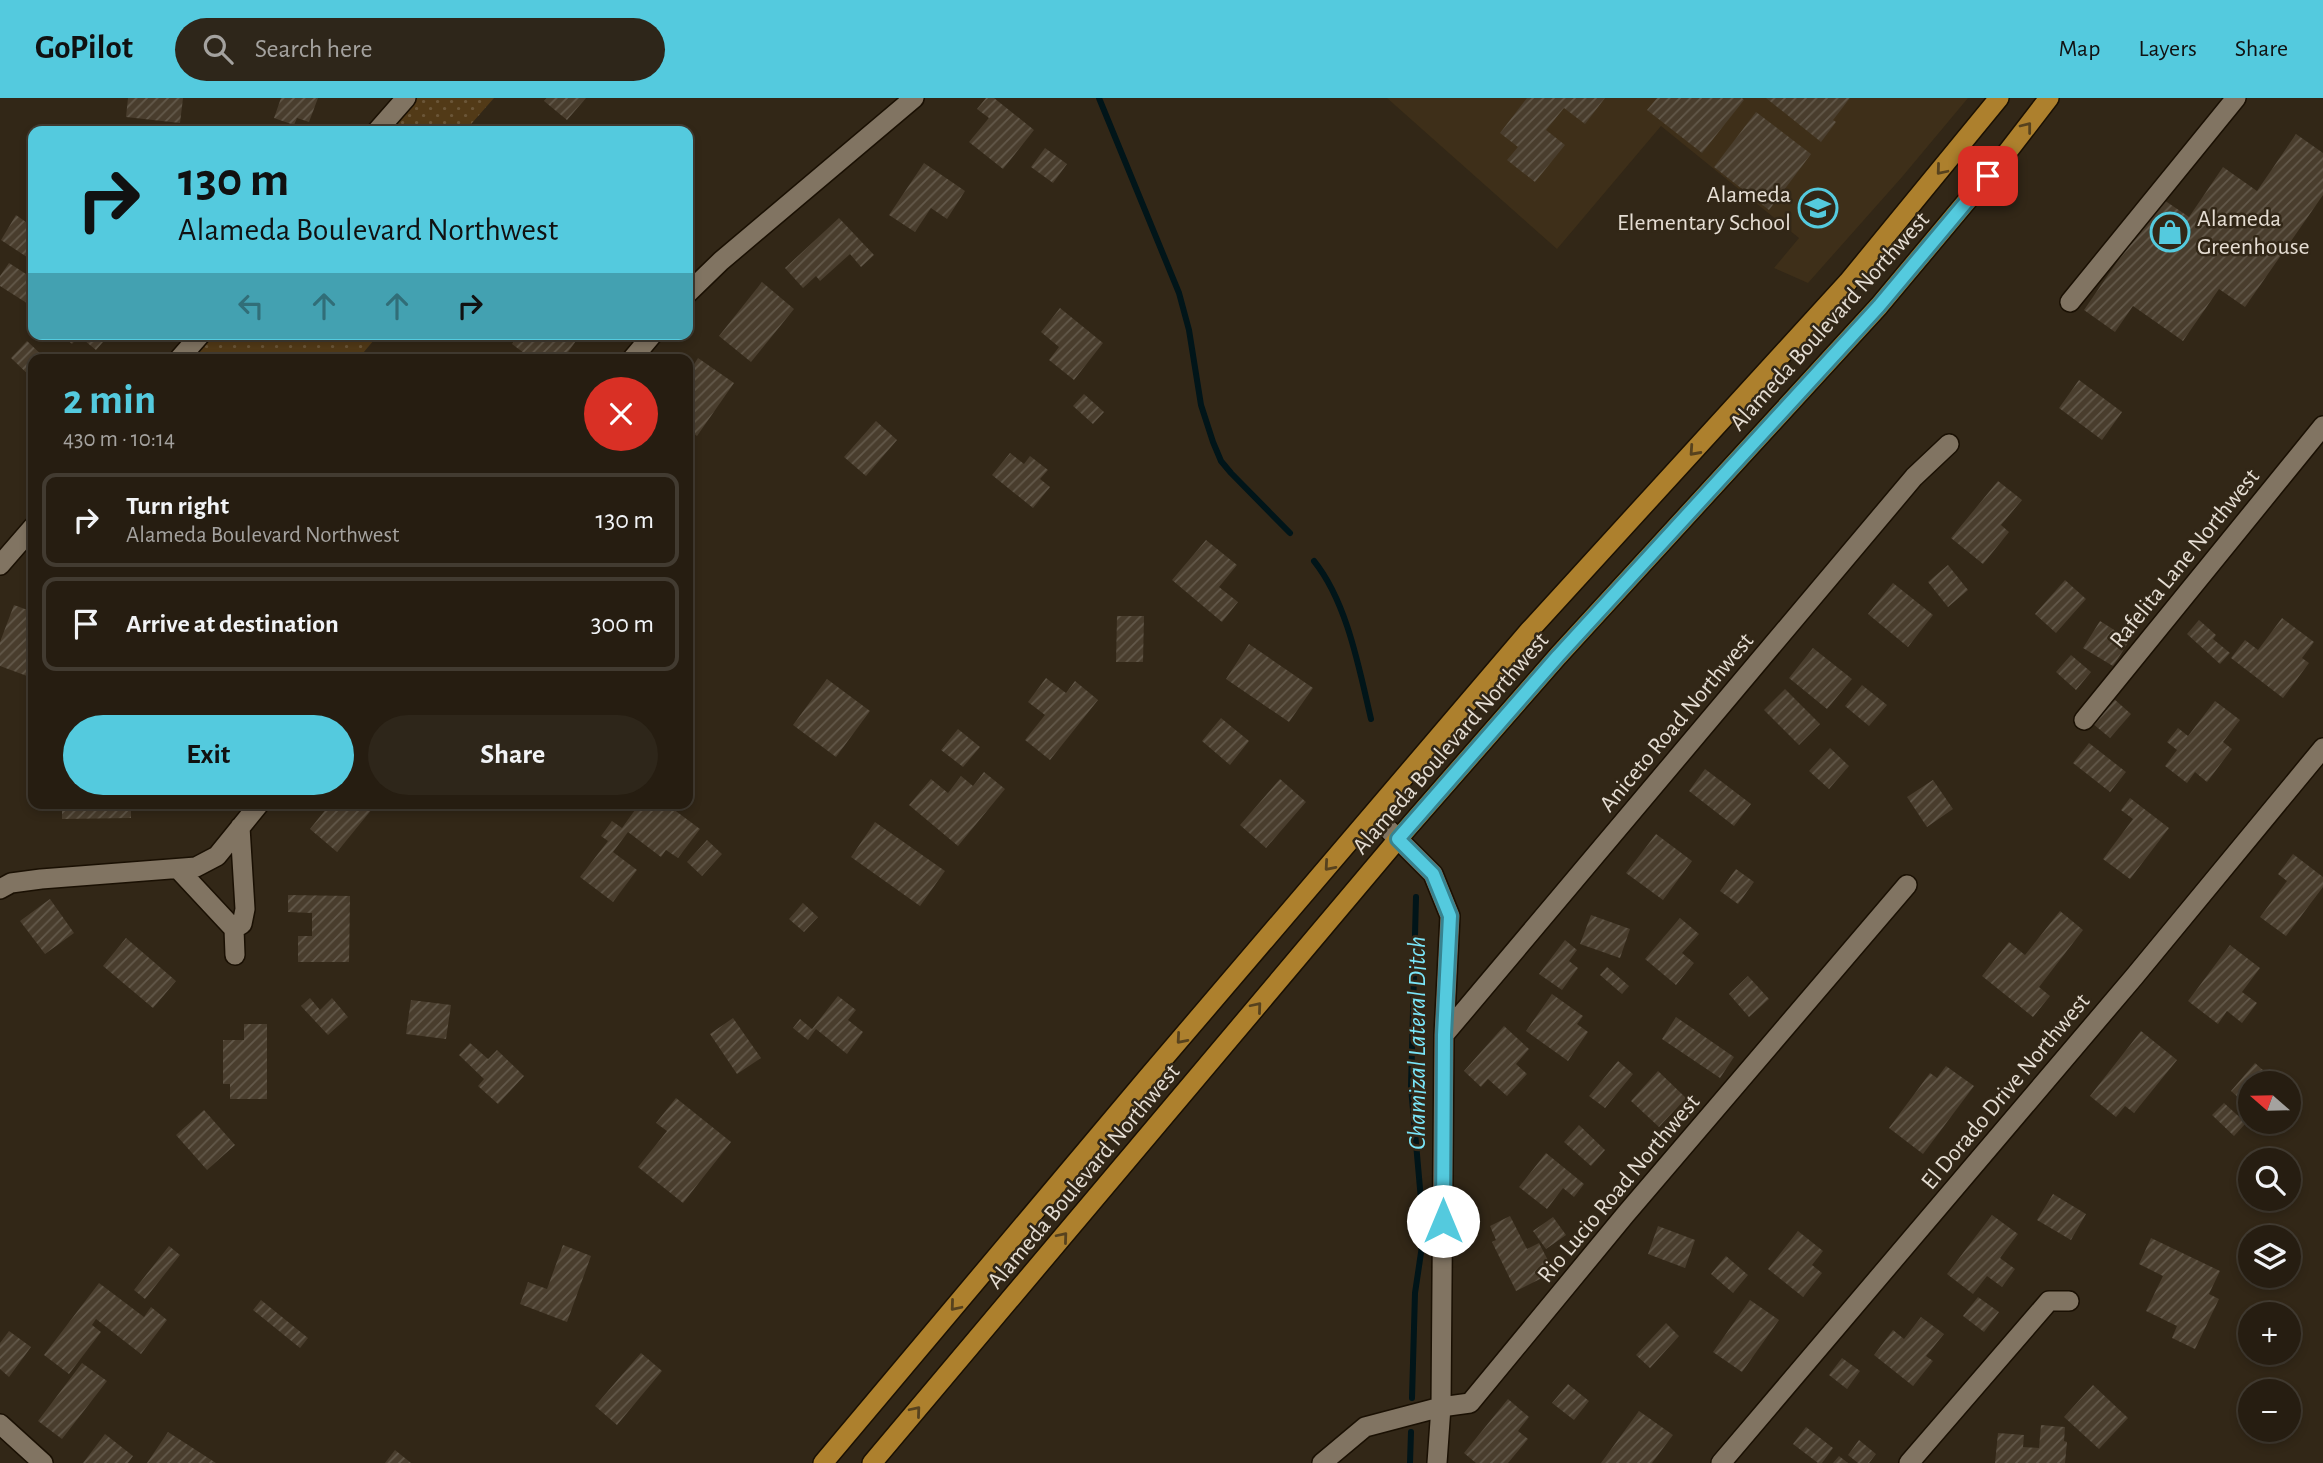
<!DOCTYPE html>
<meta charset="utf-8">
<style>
body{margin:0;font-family:"Alegreya Sans",sans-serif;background:#2e261a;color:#f1f3f6;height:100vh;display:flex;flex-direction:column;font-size:26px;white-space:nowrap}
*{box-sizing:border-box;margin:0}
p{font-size:23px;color:#a4a29f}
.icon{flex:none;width:38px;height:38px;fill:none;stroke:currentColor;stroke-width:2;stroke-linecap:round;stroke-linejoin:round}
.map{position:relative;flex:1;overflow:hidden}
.panel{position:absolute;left:28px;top:256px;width:665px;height:455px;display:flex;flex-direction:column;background:#261d11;border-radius:14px;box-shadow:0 4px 10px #0003,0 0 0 2px #423b31}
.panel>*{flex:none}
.guide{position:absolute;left:28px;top:28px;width:665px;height:214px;border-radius:14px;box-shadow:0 4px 10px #0003,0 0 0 2px #423b31;background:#54cade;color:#111;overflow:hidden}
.needle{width:46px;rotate:290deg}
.tools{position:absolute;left:2238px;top:973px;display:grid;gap:14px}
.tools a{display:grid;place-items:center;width:63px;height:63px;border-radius:50%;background:#261d11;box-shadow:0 4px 10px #0003,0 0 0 2px #423b31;font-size:35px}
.pin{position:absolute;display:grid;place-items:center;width:60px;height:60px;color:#fff;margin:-30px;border-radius:14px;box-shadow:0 4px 10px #0006}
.me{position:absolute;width:77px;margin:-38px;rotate:0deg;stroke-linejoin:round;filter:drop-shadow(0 0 5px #0008)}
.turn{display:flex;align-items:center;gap:24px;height:147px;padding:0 35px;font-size:32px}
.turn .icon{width:91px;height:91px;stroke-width:2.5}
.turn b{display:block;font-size:49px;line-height:60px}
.lanes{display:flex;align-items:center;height:66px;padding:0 35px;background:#0003;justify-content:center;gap:35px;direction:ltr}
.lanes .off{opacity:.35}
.round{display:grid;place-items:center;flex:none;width:74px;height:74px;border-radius:37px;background:#2e261a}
.summary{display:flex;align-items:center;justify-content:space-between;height:119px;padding:0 35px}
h1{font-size:42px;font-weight:700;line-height:52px;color:#54cade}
.action{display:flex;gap:14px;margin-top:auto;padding:14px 35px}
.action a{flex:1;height:80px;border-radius:42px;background:#54cade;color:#111;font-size:28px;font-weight:700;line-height:80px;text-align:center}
.action a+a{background:#2e261a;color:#f1f3f6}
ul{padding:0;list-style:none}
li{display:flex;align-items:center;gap:21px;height:94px;margin:0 14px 10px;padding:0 21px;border:4px solid #423b31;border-radius:14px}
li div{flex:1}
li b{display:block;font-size:26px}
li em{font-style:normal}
header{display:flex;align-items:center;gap:42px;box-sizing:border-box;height:98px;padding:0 35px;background:#54cade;color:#111}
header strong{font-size:33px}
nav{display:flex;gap:38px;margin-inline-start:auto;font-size:24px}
.search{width:490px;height:63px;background:#2e261a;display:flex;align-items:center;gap:18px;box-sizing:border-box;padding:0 24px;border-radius:38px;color:#a4a29f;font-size:26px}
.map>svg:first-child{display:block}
.built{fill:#3e2f19}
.grass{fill:url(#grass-dots)}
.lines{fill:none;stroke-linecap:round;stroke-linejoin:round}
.stream{stroke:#011519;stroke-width:6}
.building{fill:url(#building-hatch)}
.minor-casing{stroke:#1a1003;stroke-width:22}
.primary-casing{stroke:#1a1003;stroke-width:22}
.minor{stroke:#817462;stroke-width:19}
.primary{stroke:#ad802d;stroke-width:19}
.oneway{stroke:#57421e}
.route-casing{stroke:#378390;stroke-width:18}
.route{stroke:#54cade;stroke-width:12}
.labels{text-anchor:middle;stroke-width:5;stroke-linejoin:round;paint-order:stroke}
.poi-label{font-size:24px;fill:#e5ddd3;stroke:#322717;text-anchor:end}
.street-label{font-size:24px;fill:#e5ddd3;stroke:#322717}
.water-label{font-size:26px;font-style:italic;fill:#7ae6f9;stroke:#322717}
</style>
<header>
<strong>GoPilot</strong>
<div class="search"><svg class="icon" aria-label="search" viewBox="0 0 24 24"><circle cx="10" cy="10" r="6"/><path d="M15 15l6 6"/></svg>Search here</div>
<nav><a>Map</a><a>Layers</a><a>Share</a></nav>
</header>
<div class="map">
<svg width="2323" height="1365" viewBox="0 0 2323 1365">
<defs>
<pattern id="grass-dots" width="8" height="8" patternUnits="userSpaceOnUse" patternTransform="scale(1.75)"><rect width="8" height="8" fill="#523a17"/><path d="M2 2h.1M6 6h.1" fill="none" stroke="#6b5638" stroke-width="1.8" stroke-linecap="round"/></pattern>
<pattern id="building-hatch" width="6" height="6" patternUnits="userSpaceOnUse" patternTransform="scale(1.75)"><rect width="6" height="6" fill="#493d2d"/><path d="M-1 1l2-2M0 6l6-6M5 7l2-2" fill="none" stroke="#63594b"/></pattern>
</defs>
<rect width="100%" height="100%" fill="#322717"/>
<!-- built -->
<path class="built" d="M1387,0H1968L1902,79L1808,185L1774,170L1799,140L1661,28L1557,151Z"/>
<!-- grass -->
<path class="grass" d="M412,0H494L465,33H383Z
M209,236H379L358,261H188Z"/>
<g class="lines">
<!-- stream -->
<path class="stream" d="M1099,0L1179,195L1189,232L1201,307L1213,344L1221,363L1231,375L1290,435
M1314,463C1347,504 1359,570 1371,621
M1412,1300L1415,1195L1422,1148V1113L1411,989L1416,799
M1410,1365L1411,1334"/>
</g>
<!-- building -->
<path class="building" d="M128,0H183L180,25L126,19Z
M281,0H318L309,24L297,20L294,27L274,20Z
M547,0H586L567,22L544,3Z
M986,0H994L1034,32L1003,71L969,44L989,20L977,11Z
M1527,0H1605L1585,26L1564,10L1546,32L1565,47L1535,84L1507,62L1518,49L1500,35Z
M1657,0H1742L1744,2L1702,55L1647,12Z
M1766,0H1850L1833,22L1836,24L1821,44Z
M1756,14L1811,56L1769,112L1714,69Z
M2296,36L2323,55V97L2245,209L2219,191L2183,243L2133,208L2115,234L2084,212L2161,100L2189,119L2223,69L2257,93Z
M1045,50L1067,66L1053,85L1031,69Z
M924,65L965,93L947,121L931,110L915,134L889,117Z
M16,117L33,129V163L1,142Z
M839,120L874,157L861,169L850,156L820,183L816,178L803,190L785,170Z
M9,165L26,176L33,165V209L0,188V178Z
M762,184L794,211L751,264L719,238Z
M1060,210L1103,245L1074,282L1049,262L1059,249L1041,234Z
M61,236H125L119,244L110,236L96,252L79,238L72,246Z
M519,236H581L563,261H532L512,246Z
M27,243L46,261H33V281L11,260Z
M698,260L734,285L697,338L688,331V276Z
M2079,282L2122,314L2102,342L2059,310Z
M1084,296L1104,314L1093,326L1073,308Z
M876,323L897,342L866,378L844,359Z
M1010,355L1024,366L1030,358L1048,372L1040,381L1050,389L1033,410L992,377Z
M1998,383L2022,402L2001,427L2009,434L1983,466L1951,440Z
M1206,442L1237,467L1219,489L1238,504L1222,524L1172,482Z
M1948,467L1968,492L1948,509L1928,484Z
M2065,482L2086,501L2056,535L2035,516Z
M1893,485L1933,517L1908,549L1868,516Z
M14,507L33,514V560L27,578L0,568V544Z
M1117,518H1144L1143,564H1116Z
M2282,520L2314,544L2302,560L2309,565L2283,600L2231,560L2245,542L2258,552Z
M2199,522L2216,537L2213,541L2230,555L2220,566L2187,536Z
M2100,523L2130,542L2113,568L2083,550Z
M1249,546L1313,590L1289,624L1226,581Z
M1813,550L1852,581L1827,611L1789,580Z
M2071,557L2091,574L2076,592L2056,574Z
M1046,580L1066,595L1075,583L1098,602L1050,662L1025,642L1045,617L1028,604Z
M827,581L870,613L836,659L793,627Z
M1862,587L1887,607L1869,628L1845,608Z
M1785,591L1820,626L1799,647L1764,612Z
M2114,601L2131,616L2110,640L2092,625Z
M2215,603L2240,622L2223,644L2232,651L2207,684L2195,674L2187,685L2165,668L2177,652L2167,644L2178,630L2188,638Z
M1221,620L1249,643L1230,667L1202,643Z
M958,631L980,649L963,669L941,652Z
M2089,645L2126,674L2110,694L2073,665Z
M1830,650L1849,668L1829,691L1809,673Z
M1705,671L1751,706L1734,728L1689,693Z
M984,674L1005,691L958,748L909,707L931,681L948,695L961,678L973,688Z
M1280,681L1306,704L1266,750L1240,727Z
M1933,682L1953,711L1927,729L1907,699Z
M2130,700L2169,730L2130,781L2103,761L2133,721L2121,712Z
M62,705H131V720L62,721Z
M331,705H377L337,754L310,731Z
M640,705H665L700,731L678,760L666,752L661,759L628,734L613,754L637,772L613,804L580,779L608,743L601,738L612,723L622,730Z
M875,724L945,773L920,808L851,759Z
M1656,736L1692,763L1663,802L1626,775Z
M707,742L722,756L702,778L687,764Z
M2293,756L2323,779V789L2286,838L2260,819L2287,783L2278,776Z
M1736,771L1754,784L1738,806L1720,793Z
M288,797L350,798L349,864H298V838H312V815L288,814Z
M50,801L74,835L45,856L20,823Z
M803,805L818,819L804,834L789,821Z
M2060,813L2083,832L2039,889L2050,898L2033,919L1982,878L2009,844L2025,857Z
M1591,817L1630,831L1620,860L1580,846Z
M1680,820L1699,836L1682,855L1694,865L1676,887L1645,861Z
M126,840L176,883L153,910L103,868Z
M1565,842L1577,852L1569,863L1578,870L1562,892L1539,876Z
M2230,847L2260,870L2242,894L2257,905L2242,925L2227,913L2218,926L2188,903Z
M1607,869L1629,888L1622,896L1600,877Z
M1748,878L1769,901L1749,919L1729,896Z
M1552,896L1583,918L1577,926L1588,934L1568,963L1526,933Z
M838,898L856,912L848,922L863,934L847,956L816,931L808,942L793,930L800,921L812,931Z
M310,900L320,912L332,900L348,919L328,937L301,908Z
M411,902L451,907L446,941L406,936Z
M1676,919L1734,959L1720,980L1662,941Z
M733,920L761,960L737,976L710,936Z
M244,926H267V1001H230V986H223V942H244Z
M1504,928L1529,951L1516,966L1527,976L1507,998L1488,981L1481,989L1464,973Z
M2141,933L2177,962L2134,1015L2125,1008L2116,1019L2090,998Z
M470,945L488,961L497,952L524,978L498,1006L478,988L484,981L459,957Z
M1618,963L1633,976L1605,1010L1589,998Z
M2255,965L2273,981L2270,985H2250L2249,1009L2231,993Z
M1946,968L1974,988L1923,1056L1889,1030L1930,975L1937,980Z
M1658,973L1686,1000L1659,1029L1631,1003Z
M676,1000L731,1044L683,1105L638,1069L667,1033L656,1025Z
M2224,1005L2246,1025L2234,1038L2212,1017Z
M204,1012L235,1047L207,1072L176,1037Z
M1579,1027L1605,1052L1591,1068L1564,1044Z
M1546,1055L1584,1086L1574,1099L1563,1090L1547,1111L1519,1089Z
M2053,1096L2086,1116L2071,1142L2037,1122Z
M1992,1117L2018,1136L2000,1160L2015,1171L2002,1189L1987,1178L1973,1196L1947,1176Z
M1510,1118L1527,1151L1539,1145L1554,1174L1516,1193L1492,1144L1496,1142L1490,1128Z
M1553,1119L1566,1137L1546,1151L1533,1133Z
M1658,1128L1695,1142L1685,1170L1648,1156Z
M1798,1133L1823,1153L1812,1167L1822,1175L1803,1199L1768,1171Z
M2151,1140L2220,1173L2209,1196L2219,1201L2195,1251L2172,1240L2177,1228L2146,1213L2163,1178L2139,1166Z
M563,1147L591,1158L567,1224L520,1206L528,1184L547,1191Z
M169,1148L180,1157L145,1201L134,1192Z
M1726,1158L1748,1177L1733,1195L1711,1176Z
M99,1185L144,1219L151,1209L167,1222L141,1256L96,1221L92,1227L101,1234L69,1276L44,1257Z
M1978,1199L1999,1214L1984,1234L1963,1218Z
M261,1202L308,1240L300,1250L253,1212Z
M1750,1202L1779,1222L1742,1274L1713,1254Z
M1921,1219L1944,1236L1926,1258L1933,1263L1913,1288L1874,1257L1893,1232L1904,1241Z
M1666,1225L1679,1238L1650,1270L1636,1257Z
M9,1233L31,1249L9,1279L0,1271V1245Z
M641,1255L662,1273L617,1327L595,1308Z
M1842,1260L1860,1273L1847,1291L1829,1277Z
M82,1265L107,1283L62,1341L38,1323Z
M1568,1286L1589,1303L1574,1322L1552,1305Z
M2093,1287L2128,1320L2099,1351L2064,1319Z
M1508,1301L1529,1319L1518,1333L1528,1341L1508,1365H1476L1464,1355Z
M1639,1313L1673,1337L1652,1365H1601Z
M2041,1327L2065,1329L2064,1343L2067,1344L2065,1365H1995L1998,1335L2024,1337L2023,1349L2039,1350Z
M1806,1329L1833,1350L1822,1365H1818L1793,1346Z
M168,1334L216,1365H147Z
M105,1336L133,1358L128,1365H83Z
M1859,1342L1876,1356L1869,1365H1858L1848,1357Z
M395,1352L411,1365H385Z
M1839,1358L1848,1365H1833Z"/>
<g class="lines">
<defs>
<path id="minor" d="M377,33L406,0
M688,195L721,163L914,0
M2070,204L2236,0
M179,261L201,236
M632,261L653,236
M0,467L33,429
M2084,622L2323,328
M1374,717L1433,776L1450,818L1444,937L1441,1309L1437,1365
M179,772L234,831L235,857
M0,791L11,785L41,781L196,769L217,758L260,705
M234,831L242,826L245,811L240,729
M1444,937L1914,379L1949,346
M0,1326L43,1365
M1322,1365L1365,1329L1441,1309L1470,1305L1625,1117L1907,787
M1721,1365L2134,879L2323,650
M1909,1365L2049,1203H2069"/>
<path id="primary" d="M823,1365L1147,980L1529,533L1848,184L1999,0
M872,1365L1398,741L1558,558L1879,208L2002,61L2049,0"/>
</defs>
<!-- minor casing -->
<use href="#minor" class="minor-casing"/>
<!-- primary casing -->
<use href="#primary" class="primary-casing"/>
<!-- minor -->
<use href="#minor" class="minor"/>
<!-- primary -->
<use href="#primary" class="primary"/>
</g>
<!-- one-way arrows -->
<defs><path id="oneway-chevron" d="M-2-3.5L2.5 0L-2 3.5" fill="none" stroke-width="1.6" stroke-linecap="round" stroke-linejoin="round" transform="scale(1.75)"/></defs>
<g class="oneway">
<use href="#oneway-chevron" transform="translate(2027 29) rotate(-52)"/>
<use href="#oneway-chevron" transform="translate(1941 72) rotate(130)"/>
<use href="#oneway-chevron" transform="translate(1694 353) rotate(132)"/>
<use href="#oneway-chevron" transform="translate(1329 768) rotate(131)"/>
<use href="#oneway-chevron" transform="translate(1257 909) rotate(-50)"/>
<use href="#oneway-chevron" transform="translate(1181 941) rotate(131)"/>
<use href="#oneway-chevron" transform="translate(1063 1139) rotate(-50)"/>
<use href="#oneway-chevron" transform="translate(955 1208) rotate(130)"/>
<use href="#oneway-chevron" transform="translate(916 1313) rotate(-50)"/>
</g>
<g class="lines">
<defs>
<path id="route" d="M1443,1123L1444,937L1450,818L1433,776L1398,741L1558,558L1879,208L1988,78"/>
</defs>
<!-- route casing -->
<use href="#route" class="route-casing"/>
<!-- route -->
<use href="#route" class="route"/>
</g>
<!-- icons -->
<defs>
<symbol id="school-ring" viewBox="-11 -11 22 22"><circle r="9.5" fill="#322717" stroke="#54cade" stroke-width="1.5"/><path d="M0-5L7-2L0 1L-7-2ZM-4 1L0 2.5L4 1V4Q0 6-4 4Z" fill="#54cade"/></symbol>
<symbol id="shop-ring" viewBox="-11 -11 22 22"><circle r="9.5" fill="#322717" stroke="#54cade" stroke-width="1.5"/><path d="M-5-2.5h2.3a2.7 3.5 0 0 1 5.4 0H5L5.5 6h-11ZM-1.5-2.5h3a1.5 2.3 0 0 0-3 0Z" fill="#54cade"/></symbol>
</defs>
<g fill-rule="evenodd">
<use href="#school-ring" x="1796" y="88" width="44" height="44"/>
<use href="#shop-ring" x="2148" y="112" width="44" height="44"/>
</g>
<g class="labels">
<!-- poi labels -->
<g class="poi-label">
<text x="1791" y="104">Alameda<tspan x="1791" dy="28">Elementary School</tspan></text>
<text x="2197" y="128" text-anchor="start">Alameda<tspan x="2197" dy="28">Greenhouse</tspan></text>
</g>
<!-- street labels -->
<g class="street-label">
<text transform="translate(1829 223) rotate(-48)" y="8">Alameda Boulevard Northwest</text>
<text transform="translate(2184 460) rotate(-51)" y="8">Rafelita Lane Northwest</text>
<text transform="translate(1676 624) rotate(-50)" y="8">Aniceto Road Northwest</text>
<text transform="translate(1450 645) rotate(-49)" y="8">Alameda Boulevard Northwest</text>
<text transform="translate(2005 993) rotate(-50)" y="8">El Dorado Drive Northwest</text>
<text transform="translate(1083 1078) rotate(-50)" y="8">Alameda Boulevard Northwest</text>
<text transform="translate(1618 1090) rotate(-50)" y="8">Rio Lucio Road Northwest</text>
</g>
<!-- water labels -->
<g class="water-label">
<text transform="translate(1416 945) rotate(-90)" y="9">Chamizal Lateral Ditch</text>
</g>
</g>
</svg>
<div class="tools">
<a><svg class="needle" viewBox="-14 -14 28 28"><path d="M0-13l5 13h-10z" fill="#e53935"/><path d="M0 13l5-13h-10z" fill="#a4a29f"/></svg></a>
<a><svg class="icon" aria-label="search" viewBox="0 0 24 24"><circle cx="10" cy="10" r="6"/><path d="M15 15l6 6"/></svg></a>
<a><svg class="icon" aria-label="layers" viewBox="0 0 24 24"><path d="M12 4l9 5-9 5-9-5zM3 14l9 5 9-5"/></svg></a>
<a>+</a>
<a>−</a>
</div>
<div class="pin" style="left:1988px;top:78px;background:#d93025"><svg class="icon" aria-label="arrive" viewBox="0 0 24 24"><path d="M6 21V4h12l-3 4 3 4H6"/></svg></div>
<svg class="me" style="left:1443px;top:1123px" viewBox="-20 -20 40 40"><circle r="19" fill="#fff"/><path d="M0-13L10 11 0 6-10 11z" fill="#54cade"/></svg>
<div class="guide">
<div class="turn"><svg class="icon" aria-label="right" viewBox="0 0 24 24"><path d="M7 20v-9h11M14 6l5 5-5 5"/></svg><div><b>130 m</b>Alameda Boulevard Northwest</div></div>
<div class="lanes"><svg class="icon off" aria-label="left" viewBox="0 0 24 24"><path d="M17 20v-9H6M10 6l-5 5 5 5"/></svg><svg class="icon off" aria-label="ahead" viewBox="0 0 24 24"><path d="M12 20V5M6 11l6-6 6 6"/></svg><svg class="icon off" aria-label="ahead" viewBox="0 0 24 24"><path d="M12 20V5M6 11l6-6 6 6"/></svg><svg class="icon" aria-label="right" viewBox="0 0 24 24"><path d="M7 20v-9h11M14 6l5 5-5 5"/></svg></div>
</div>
<section class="panel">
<div class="summary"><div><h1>2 min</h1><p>430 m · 10:14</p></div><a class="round" style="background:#d93025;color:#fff"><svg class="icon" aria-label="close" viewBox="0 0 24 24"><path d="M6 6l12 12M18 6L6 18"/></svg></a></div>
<ul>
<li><svg class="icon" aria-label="right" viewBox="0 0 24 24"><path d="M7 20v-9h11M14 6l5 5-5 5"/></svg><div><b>Turn right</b><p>Alameda Boulevard Northwest</p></div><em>130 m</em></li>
<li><svg class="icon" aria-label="arrive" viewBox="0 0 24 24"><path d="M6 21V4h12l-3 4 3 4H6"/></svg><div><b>Arrive at destination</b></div><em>300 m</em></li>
</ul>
<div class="action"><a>Exit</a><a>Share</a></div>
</section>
</div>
